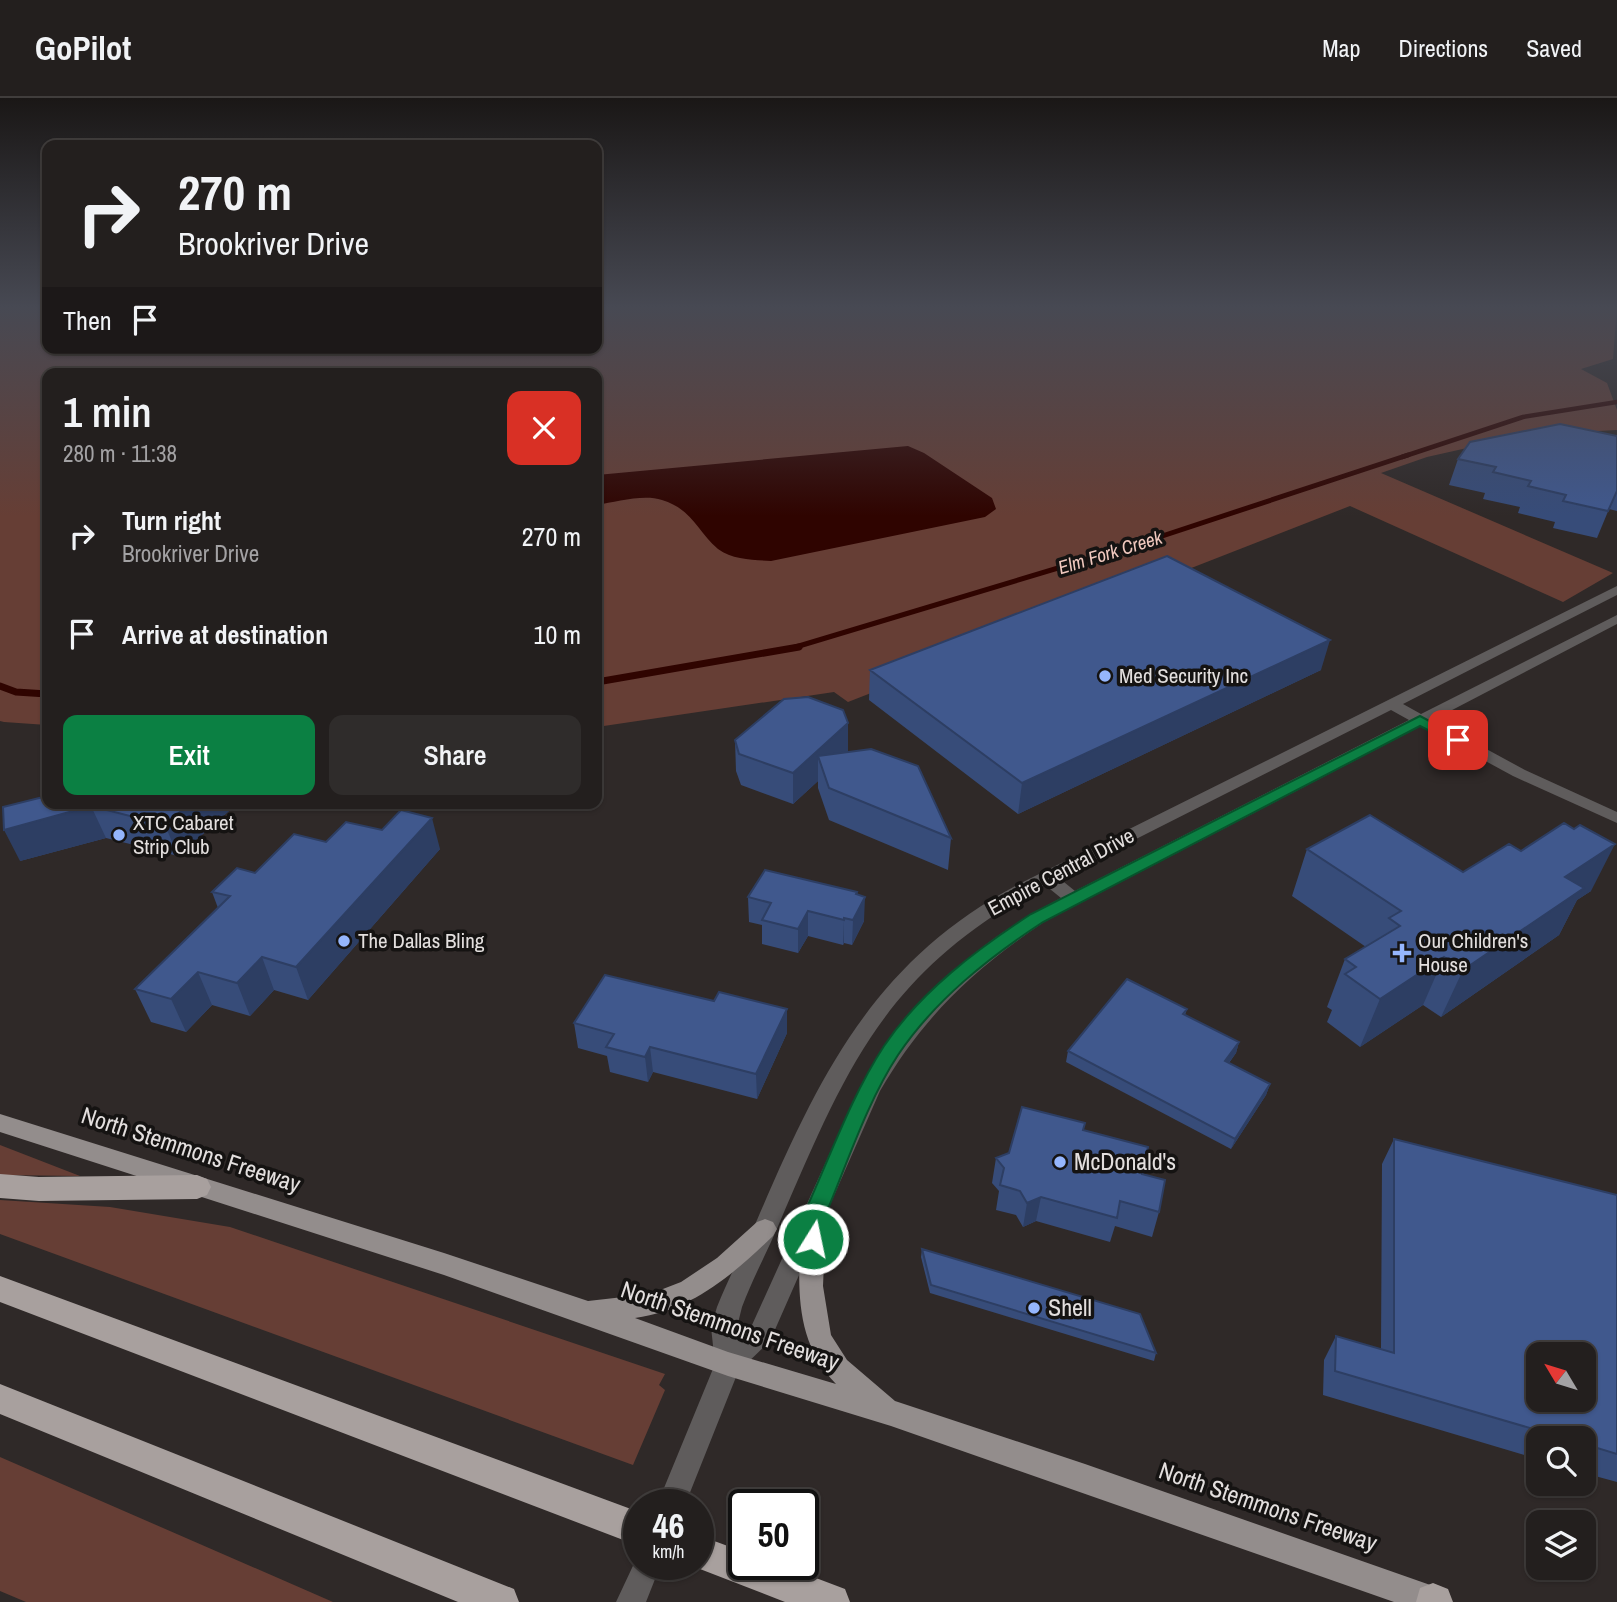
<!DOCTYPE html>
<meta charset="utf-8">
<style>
body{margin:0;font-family:"Archivo Narrow",sans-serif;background:#2f2c2b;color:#f1f3f6;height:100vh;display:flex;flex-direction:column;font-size:26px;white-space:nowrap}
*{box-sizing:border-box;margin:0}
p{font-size:23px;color:#a3a2a4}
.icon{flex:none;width:38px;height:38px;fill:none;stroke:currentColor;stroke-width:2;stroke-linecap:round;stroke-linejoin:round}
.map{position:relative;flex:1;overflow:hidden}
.details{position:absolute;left:42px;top:270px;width:560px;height:441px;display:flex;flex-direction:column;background:#231f1e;border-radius:14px;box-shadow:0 2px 5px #0004,0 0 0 2px #403d3c}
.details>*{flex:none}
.hud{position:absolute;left:42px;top:42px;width:560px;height:214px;border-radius:14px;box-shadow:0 2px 5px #0004,0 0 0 2px #403d3c;background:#231f1e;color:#f1f3f6;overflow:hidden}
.needle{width:46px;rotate:308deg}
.buttons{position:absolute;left:1526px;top:1244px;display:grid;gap:14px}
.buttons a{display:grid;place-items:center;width:70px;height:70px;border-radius:14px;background:#231f1e;box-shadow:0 2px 5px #0004,0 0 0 2px #403d3c;font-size:35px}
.speed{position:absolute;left:623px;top:1391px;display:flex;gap:14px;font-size:35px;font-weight:700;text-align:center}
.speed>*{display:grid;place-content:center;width:91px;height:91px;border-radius:50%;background:#231f1e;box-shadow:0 2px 5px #0004,0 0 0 2px #403d3c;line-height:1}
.speed small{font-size:18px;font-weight:400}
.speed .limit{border:4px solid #111;border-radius:10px;background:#fff;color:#111}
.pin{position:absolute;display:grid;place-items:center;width:60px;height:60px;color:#fff;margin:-30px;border-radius:14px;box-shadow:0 4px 10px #0006}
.me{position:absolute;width:77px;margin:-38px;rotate:10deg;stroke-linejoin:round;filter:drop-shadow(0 0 5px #0008)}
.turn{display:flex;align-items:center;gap:24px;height:147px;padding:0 21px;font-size:32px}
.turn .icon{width:91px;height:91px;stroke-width:2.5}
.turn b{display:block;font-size:49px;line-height:60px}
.then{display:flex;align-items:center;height:66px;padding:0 21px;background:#0003;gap:14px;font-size:26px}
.round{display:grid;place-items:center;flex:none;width:74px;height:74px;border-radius:14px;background:#2f2c2b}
.headline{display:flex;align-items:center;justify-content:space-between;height:119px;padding:0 21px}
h1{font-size:42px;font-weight:600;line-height:52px}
.cta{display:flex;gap:14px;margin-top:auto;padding:14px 21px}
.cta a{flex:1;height:80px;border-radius:14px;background:#0b8043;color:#fff;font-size:28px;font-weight:600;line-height:80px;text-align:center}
.cta a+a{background:#2f2c2b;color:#f1f3f6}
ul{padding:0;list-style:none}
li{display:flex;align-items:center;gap:21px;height:98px;padding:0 21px}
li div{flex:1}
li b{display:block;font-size:26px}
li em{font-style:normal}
header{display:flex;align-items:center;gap:42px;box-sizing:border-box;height:98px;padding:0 35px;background:#231f1e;border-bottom:2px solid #403d3c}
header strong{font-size:33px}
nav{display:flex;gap:38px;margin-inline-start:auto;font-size:24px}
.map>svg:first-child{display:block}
.green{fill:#663e35}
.water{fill:#2f0400}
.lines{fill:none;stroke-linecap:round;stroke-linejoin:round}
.stream-far2{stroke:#2f0400;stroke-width:4.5}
.stream-far1{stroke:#2f0400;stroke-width:5}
.stream{stroke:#2f0400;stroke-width:7}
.minor{fill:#5f5c5c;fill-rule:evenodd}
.major{fill:#938d8c;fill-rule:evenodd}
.highway{fill:#a8a09e;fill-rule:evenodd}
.wall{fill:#374c79}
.shaded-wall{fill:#2d3e63}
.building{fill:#40588d;stroke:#2d3e63;stroke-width:2;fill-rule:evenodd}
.route{fill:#0b8043;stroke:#07532c;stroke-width:2}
.poi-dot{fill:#95b6fd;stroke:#151312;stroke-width:2.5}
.labels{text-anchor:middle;stroke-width:7;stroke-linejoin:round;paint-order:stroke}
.far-water-label{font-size:19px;font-style:italic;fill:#f1c9bf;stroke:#151312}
.poi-label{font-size:21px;fill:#e3dfde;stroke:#151312;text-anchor:start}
.street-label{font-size:21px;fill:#e3dfde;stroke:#151312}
.near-street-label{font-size:24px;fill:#e3dfde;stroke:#151312}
.near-poi-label{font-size:24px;fill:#e3dfde;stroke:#151312;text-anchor:start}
</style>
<header>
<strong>GoPilot</strong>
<nav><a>Map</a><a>Directions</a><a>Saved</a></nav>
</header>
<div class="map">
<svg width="1617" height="1504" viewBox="0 0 1617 1504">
<rect width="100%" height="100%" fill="#2f2928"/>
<!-- green -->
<path class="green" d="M0,208H47V250H597V208H1617L1613,261L1581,271L1607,285L1617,312V332L1525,337L1427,359L1381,375L1613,475L1563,504L1350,408L848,604L834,594L597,629V275H47V627L4,624L0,623Z
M0,1047L80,1078L0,1077Z
M0,1102L110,1109L230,1129L665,1276L659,1287L665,1292L633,1367L0,1136Z
M0,1359L333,1504H26L0,1493Z"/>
<!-- water -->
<path class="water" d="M908,348L924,355L992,400L996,411L985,419L771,463C754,462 733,462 718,451C697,433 692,411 662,402C643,396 616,404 597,407V377Z"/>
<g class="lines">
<!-- stream-far2 -->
<path class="stream-far2" d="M1402,359L1523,319L1617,304"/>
<!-- stream-far1 -->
<path class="stream-far1" d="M789,551L1138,446L1408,357"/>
<!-- stream -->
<path class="stream" d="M597,584L799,549
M0,588L16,594L47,596"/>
<!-- minor -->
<path class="minor" d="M1617,488V497L1403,606L1421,616L1617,517V526L1433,622L1525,672L1617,714V725L1513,678L1421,628L1044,824C973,872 923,919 880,993L770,1243L738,1274L685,1407H657L715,1266L711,1229L717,1209C729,1179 744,1151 757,1122C819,978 873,864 1017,787ZM1391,612L1409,622L1075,793L1059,780ZM1045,787L1061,800C977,843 904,907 859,991L752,1227L737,1240V1229L742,1209C753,1180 767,1154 779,1126C847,968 885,873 1045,787Z
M639,1455V1466H661L646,1504H616Z"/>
<!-- major -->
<path class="major" d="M0,1016L444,1155L588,1203L650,1196L681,1184L717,1160L757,1124L765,1121L773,1124L777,1131L773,1138C732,1177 693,1212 635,1220L728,1254L836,1286C790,1238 799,1178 802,1118L806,1111L814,1108L822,1111L826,1118L823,1188L831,1237L847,1262L895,1303L1085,1366L1436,1489L1446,1494L1451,1504H1394L891,1328L728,1278L444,1177L0,1034Z"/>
<!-- highway -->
<path class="highway" d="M0,1076L39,1079L197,1077L207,1081L211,1089L207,1097L197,1101L39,1103L0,1100Z
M0,1178L639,1414V1448L0,1204Z
M0,1286L514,1491L519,1504H458L0,1316Z
M698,1437L744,1454V1466H779L845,1491L850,1504H785L687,1466H698Z
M1433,1485L1448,1491L1453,1504H1416L1420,1490Z"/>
</g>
<!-- wall -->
<path class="wall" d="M1617,338V413L1609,411L1597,440L1553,430L1555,424L1518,415L1520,409L1483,401L1485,395L1449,387L1458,361Z
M870,572H1321L1018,716L869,602Z
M848,625V654L951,740L948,772L829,722L818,690V683L793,706L741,687L736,673L735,642Z
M47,698L238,705L178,758L106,740L20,763Z
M326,744L440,751L308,902L274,892L250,918L212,907L186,934L151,924L135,891L218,810L212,794Z
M1307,751L1463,774L1521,753L1591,793L1577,802L1559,837L1441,919L1423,907L1360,949L1327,924L1332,912L1327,909L1345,861L1366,849L1292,798Z
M857,794L864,823L852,847L844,845L843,847L808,838L798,855L762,846V827L749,824L748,799Z
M714,903L787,911V935L757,1001L653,974L648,984L610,974L607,958L578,950L574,925Z
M1187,911L1185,917L1239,944L1236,955L1229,965L1270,986L1266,997L1231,1051L1066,964L1068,953Z
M1083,1032L1142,1076L1159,1114L1152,1139L1115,1128L1110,1144L1036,1123L1023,1129L1016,1117L996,1112L999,1093L992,1085L996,1060Z
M1394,1041L1617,1097V1384L1584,1375V1340H1538V1361L1323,1297L1324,1262L1336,1238L1381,1251L1382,1066Z
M922,1151L1156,1255L1154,1263L930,1195L921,1159Z"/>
<!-- shaded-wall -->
<path class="shaded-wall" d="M1330,542L1321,572L1018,716L1022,685Z
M848,625V655L818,658V683L793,706V675Z
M190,705H238L178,758L165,727Z
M91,708L106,740L20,763L4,732Z
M432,720L440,751L308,902L296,869Z
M1615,746L1591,793L1577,802L1559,837L1441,919L1463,872L1565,779Z
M857,794L856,816L865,799L864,823L852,847L853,822Z
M808,813V838L798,855V831Z
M844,820V845L843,847L844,822Z
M262,859L274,892L250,918L237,885Z
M1444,859L1423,907L1360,949L1380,901Z
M198,874L212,907L186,934L171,901Z
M787,911V935L757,1001L756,976Z
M1239,944L1236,955L1222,974L1225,963Z
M650,949L653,974L648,984L645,959Z
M1270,986L1266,997L1231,1051L1235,1041Z
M1041,1099L1036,1123L1023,1129L1027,1105Z"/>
<!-- building -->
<path class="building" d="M1560,326L1617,338V393L1608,413L1563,403L1566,397L1528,388L1531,383L1493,374L1496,369L1458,361L1470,344Z
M1167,458L1330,542L1022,685L870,572Z
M808,599L843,612L848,625L793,675L739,656L735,642L784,601Z
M871,651L918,668L951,740L829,690L818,658Z
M47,698V705H190L165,727L91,708L4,732L3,709Z
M401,712L432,720L296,869L262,859L237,885L198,874L171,901L135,891L230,798L212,794L237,770L255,775L294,736L326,744L346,724L382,732Z
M1370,717L1463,774L1509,746L1521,753L1564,725L1574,731L1580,727L1615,746L1565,779L1584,790L1463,872L1444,859L1380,901L1345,876L1356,869L1345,861L1400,828L1389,820L1401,813L1307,751Z
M765,772L857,794L856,796L865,799L853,822L844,820V822L808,813L798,831L762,822L771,805L748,799Z
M605,877L714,903L719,894L787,911L756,976L650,949L645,959L606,949L614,936L574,925Z
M1127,881L1187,911L1183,916L1239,944L1225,963L1270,986L1235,1041L1068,953Z
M1022,1009L1085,1025L1083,1032L1148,1049L1142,1076L1165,1082L1159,1114L1120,1103L1117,1120L1041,1099L1027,1105L1020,1093L1000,1087L1004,1070L996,1060L1009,1055Z
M1394,1041L1617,1097V1356L1584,1346V1340H1564L1335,1273L1336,1238L1394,1255ZM1538,1256H1584V1302H1538Z
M922,1151L1140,1216L1156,1255L931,1187Z"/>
<!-- sky -->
<linearGradient id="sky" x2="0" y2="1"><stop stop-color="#1a1716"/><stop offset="0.5" stop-color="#474953"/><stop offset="1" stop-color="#474953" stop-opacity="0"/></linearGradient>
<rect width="1617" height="418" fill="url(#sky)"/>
<!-- route -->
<path class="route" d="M1420,618L1465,642L1463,645H1453L1420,628L1043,824C988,860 935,902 898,957C867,1004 847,1066 825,1118L824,1141L821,1148L813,1150L806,1148L803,1141V1118C829,1062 850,1000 884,948C921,893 976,852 1031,816Z"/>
<!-- markers -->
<g class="poi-dot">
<circle cx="1105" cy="578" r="7"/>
<circle cx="119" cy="737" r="7"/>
<circle cx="344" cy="843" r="7"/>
<path d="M1398.5 844.5h7v7h7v7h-7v7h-7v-7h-7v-7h7z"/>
<circle cx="1060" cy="1064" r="7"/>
<circle cx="1034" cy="1210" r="7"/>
</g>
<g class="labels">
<!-- far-water labels -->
<g class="far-water-label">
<text transform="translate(1110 454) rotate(-17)" y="7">Elm Fork Creek</text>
</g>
<!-- poi labels -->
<g class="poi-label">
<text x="1119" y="585">Med Security Inc</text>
<text x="133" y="732">XTC Cabaret<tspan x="133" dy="24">Strip Club</tspan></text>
<text x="358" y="850">The Dallas Bling</text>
<text x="1418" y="850">Our Children's<tspan x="1418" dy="24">House</tspan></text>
</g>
<!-- street labels -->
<g class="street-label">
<text transform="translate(1061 774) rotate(-28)" y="7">Empire Central Drive</text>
</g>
<!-- near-street labels -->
<g class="near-street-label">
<text transform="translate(191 1052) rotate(18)" y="8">North Stemmons Freeway</text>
<text transform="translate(730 1228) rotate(19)" y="8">North Stemmons Freeway</text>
<text transform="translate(1268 1409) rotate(19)" y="8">North Stemmons Freeway</text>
</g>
<!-- near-poi labels -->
<g class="near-poi-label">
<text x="1074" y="1072">McDonald's</text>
<text x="1048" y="1218">Shell</text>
</g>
</g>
</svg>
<div class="buttons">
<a><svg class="needle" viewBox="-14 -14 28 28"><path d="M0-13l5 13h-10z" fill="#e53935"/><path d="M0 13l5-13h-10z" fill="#a3a2a4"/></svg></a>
<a><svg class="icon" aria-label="search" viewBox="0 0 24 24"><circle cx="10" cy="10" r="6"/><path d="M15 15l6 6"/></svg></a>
<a><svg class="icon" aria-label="layers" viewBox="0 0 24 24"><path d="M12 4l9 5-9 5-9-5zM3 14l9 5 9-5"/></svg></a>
</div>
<div class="speed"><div>46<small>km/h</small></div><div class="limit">50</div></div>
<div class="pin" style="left:1458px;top:642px;background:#d93025"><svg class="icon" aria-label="arrive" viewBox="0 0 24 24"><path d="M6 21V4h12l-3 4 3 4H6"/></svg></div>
<svg class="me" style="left:813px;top:1141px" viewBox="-20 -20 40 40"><circle r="17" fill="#0b8043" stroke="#fff" stroke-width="3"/><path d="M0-11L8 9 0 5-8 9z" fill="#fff"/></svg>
<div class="hud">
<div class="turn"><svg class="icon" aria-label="right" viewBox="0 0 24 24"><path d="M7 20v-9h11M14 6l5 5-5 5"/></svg><div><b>270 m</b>Brookriver Drive</div></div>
<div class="then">Then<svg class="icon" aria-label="arrive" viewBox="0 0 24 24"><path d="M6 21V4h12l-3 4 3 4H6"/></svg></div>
</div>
<section class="details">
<div class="headline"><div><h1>1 min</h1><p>280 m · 11:38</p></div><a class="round" style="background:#d93025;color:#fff"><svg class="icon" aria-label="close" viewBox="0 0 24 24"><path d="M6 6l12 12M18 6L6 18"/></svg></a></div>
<ul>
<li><svg class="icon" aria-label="right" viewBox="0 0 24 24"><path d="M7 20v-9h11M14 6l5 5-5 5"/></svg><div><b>Turn right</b><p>Brookriver Drive</p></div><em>270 m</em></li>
<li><svg class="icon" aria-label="arrive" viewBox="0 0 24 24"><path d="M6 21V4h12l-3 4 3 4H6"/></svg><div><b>Arrive at destination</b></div><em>10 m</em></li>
</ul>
<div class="cta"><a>Exit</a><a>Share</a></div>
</section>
</div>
